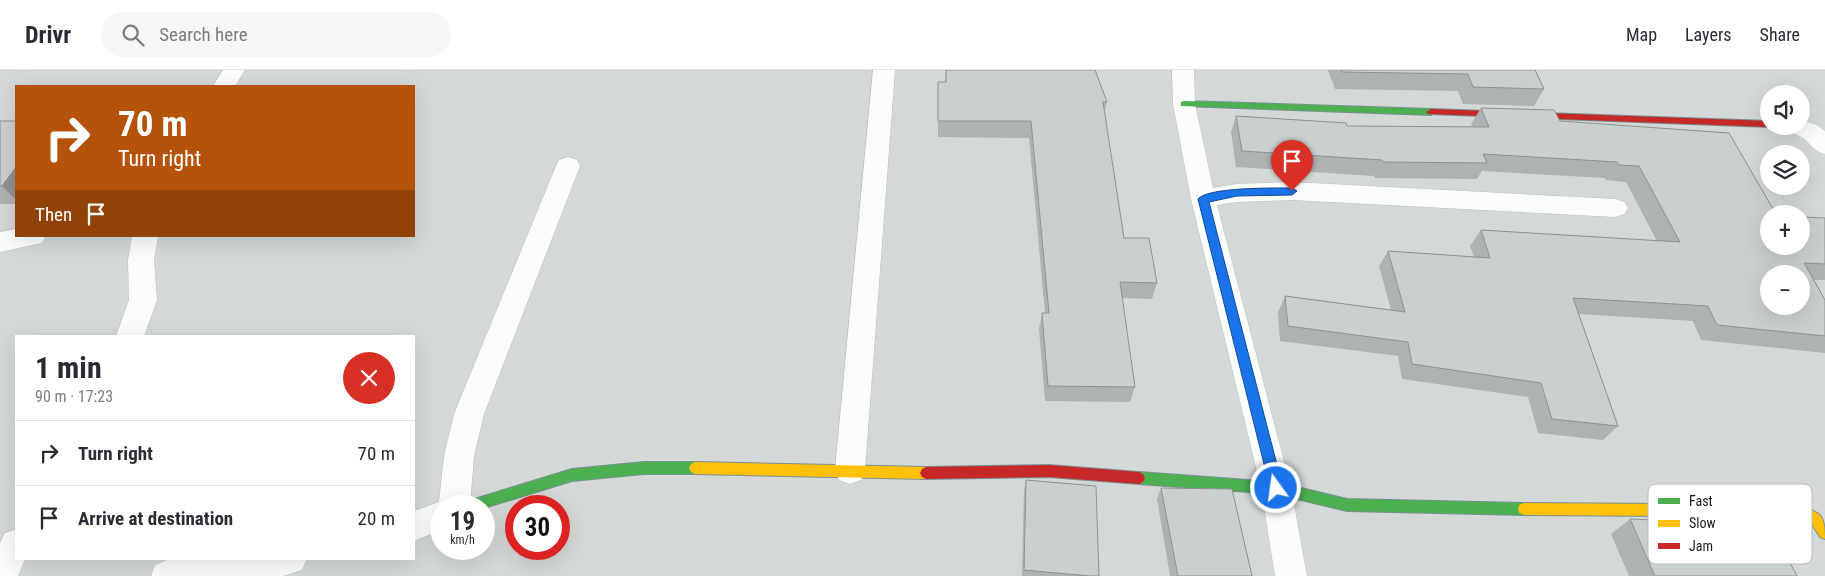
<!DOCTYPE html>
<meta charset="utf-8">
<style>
body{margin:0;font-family:"Roboto Condensed",sans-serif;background:#f7f7f7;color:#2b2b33;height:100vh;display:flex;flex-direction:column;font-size:19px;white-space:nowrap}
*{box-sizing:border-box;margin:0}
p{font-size:16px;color:#7c7c81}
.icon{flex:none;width:28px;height:28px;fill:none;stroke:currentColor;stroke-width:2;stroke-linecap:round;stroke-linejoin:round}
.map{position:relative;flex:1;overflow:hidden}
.drawer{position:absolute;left:15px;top:265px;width:400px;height:225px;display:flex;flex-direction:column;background:#fff;border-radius:0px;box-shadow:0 5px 20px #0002}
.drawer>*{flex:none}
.hud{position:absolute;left:15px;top:15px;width:400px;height:152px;border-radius:0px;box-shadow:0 5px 20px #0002;background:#b45309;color:#fff;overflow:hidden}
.controls{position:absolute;left:1760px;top:15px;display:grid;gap:10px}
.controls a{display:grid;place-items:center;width:50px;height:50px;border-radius:50%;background:#fff;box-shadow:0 5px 20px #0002;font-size:25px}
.speed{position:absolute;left:430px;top:425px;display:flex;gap:10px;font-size:25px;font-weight:700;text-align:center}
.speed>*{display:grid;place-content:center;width:65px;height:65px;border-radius:50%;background:#fff;box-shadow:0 5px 20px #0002;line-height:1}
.speed small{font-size:12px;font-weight:400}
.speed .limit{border:8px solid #d22;background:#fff;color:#111}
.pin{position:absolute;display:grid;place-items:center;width:42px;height:42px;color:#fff;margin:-51px -21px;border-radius:50% 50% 50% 0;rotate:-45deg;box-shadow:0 0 5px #0007}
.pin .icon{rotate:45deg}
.me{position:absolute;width:55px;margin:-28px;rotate:346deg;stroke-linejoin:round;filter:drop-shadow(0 0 4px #0008)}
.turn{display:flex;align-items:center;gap:18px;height:105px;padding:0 20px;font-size:22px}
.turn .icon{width:65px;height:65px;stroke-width:2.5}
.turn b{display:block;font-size:35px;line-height:42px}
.then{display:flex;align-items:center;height:48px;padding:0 20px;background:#0003;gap:10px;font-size:19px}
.round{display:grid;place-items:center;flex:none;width:52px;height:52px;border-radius:26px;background:#f7f7f7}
.summary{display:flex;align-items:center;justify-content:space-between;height:85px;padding:0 20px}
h1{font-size:30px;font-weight:700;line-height:38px}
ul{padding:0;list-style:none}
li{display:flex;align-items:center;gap:15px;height:65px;padding:0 20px;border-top:1px solid #e1e1e2}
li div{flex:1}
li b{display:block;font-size:19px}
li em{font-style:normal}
header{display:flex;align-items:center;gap:30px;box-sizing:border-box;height:70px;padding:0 25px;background:#fff;border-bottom:1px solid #e1e1e2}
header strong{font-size:24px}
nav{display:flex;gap:28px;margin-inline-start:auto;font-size:18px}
.search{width:350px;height:45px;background:#f7f7f7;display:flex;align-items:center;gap:12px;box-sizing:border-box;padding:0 18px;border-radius:28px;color:#7c7c81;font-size:19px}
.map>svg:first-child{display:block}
.residential{fill:#d4d9d7;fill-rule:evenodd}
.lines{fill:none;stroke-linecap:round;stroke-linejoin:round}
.street-casing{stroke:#bcbfbe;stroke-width:1}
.fast-casing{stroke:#7a9193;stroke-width:2}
.slow-casing{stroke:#7a9193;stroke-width:2}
.jam-casing{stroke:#7a9193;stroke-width:2}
.street{fill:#fbfcfc;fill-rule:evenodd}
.fast{fill:#4caf50;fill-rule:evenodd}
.slow{fill:#ffc107;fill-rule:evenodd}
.jam{fill:#c62828;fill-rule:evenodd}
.wall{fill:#aeb3b1}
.shaded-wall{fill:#8d9290}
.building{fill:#cad0ce;stroke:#8d9290;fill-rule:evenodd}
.route{fill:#1a73e8;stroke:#114b97}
.key{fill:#fff;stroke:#bbb;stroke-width:1}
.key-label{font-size:14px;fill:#1b1b1b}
</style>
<header>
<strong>Drivr</strong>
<div class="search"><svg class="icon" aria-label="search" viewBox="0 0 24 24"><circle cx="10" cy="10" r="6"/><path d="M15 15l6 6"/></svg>Search here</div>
<nav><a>Map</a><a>Layers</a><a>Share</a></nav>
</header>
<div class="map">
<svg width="1825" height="506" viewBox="0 0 1825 506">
<rect width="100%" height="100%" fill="#e2eae8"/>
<!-- residential -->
<path class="residential" d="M0,0H1825V506H0ZM16,16H414V166H16ZM1769,24H1801V56H1769ZM1769,84H1801V116H1769ZM1769,144H1801V176H1769ZM1769,204H1801V236H1769ZM16,266H414V489H16ZM441,436H484V479H441ZM516,436H559V479H516Z"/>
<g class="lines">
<defs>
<path id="street" d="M223,0H245L235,16H213Z
M873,0H895L865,400L861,410L850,414L839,410L835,400Z
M1172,0H1194L1195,34L1213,118L1237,114L1292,112L1615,129L1624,132L1628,138L1624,144L1615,147L1292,130L1237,132L1217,135L1291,418L1307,506H1275L1261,418L1191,129L1173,34Z
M1801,50L1817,55L1825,61V84C1813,81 1811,73 1801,67C1794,63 1788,63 1783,56H1801Z
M568,87L577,90L580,96L484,344L474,386L470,436H441V460L414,471V441L439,432L444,386L454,344L556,96L559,90Z
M16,159V166H46L42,173L0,182V162Z
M132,166H158L154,190L157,230L144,266H116L129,230L128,190Z
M16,459V489H25L18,506H0V473L5,463Z
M182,489H307L302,500L283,506H151L155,495L167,490Z"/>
<path id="fast" d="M1184,31L1431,39L1436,42L1431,45L1181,36V32Z
M644,392H695L699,394L701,398L699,402L695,404H644L572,411L484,438V436H465L466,432L471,430L572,399Z
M1139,402L1276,412L1347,429L1524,433L1529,435L1530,439L1529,443L1524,445L1347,441L1276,424L1139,414L1135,412L1133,408L1135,404Z"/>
<path id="slow" d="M695,392L926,397L930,399L932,403L930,407L926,409L695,404L691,402L689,398L691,394Z
M1524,433L1800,435C1822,444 1825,445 1825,469L1820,467L1810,451L1800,447L1524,445L1519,443L1518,439L1519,435Z"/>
<path id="jam" d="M1431,39L1769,51V56H1772L1769,57L1428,44L1426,42Z
M1049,395L1139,402L1143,404L1145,408L1143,412L1139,414L1049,407L926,409L922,407L920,403L922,399L926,397Z"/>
</defs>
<!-- street casing -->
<use href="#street" class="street-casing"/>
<!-- fast casing -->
<use href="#fast" class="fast-casing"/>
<!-- slow casing -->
<use href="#slow" class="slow-casing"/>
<!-- jam casing -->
<use href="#jam" class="jam-casing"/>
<!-- street -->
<use href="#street" class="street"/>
<!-- fast -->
<use href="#fast" class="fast"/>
<!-- slow -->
<use href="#slow" class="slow"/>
<!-- jam -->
<use href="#jam" class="jam"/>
</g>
<!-- wall -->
<path class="wall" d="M946,0L1107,32L1104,43L1124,168L1157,213L1152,229L1122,228L1135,317L1130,332L1045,331L1039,259L1042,243H1045L1029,68L938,67V12H945Z
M1328,0H1535L1544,19L1534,36L1463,34L1458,21L1335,19Z
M1481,38L1560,51L1729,63L1769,176L1825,148V210H1814L1825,230V283L1701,270L1693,251L1579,244L1618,356L1603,370L1538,363L1528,327L1402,309L1398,286L1280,271L1278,242L1285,226L1391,240L1379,196L1388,181L1474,187L1470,176L1481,160L1657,171L1626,112L1606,110L1605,108L1482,101L1477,109L1375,108L1374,106L1236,97L1231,62L1236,46L1347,56L1473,57L1471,54Z
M0,51H16V134H0Z
M1026,410L1099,506H1022L1024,421Z
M1161,418L1252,506H1170L1157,429Z
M1630,449L1797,506H1629L1611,464Z"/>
<!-- shaded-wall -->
<path class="shaded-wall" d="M16,97V130L2,116Z"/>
<!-- building -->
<path class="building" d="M946,0H1095L1107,32H1103L1124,168H1149L1157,213L1120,212L1135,317L1048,316L1042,243H1049L1031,51H938V12H946Z
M1341,0H1535L1544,19L1473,17L1468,4L1342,2Z
M1481,38L1554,40L1560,51L1729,63L1776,144H1769V176H1801V147L1825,148V194L1804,193L1825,230V266L1717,255L1708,236L1573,228L1618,356L1552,349L1541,313L1412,294L1408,272L1288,256L1285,226L1405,242L1388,181L1490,188L1481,160L1680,172L1639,96L1619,95L1617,92L1483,84L1487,93L1383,92L1382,90L1242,81L1236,46L1346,53L1347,56L1489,57ZM1769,204H1801V236H1769Z
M0,51H16V97L2,116H0Z
M1026,410L1096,416L1099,506H1090L1024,500Z
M1161,418L1232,419L1252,506H1178Z
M1630,449L1770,455L1797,506H1655Z"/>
<!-- route -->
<path class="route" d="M1292,118L1297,121L1292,125L1237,126L1209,132L1283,418L1281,422L1276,424L1272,422L1270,418L1198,129C1208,117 1274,118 1292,118Z"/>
<!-- legend -->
<rect x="1648" y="414" width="164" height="80" rx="8" class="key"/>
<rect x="1658" y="428" width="22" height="6" fill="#4caf50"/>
<rect x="1658" y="450" width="22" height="7" fill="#ffc107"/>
<rect x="1658" y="473" width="22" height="6" fill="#c62828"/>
<g class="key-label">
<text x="1689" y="436">Fast</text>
<text x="1689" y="458">Slow</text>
<text x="1689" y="481">Jam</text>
</g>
</svg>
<div class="controls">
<a><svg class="icon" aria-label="sound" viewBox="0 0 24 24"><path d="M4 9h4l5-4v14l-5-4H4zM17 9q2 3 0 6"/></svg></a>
<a><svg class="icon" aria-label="layers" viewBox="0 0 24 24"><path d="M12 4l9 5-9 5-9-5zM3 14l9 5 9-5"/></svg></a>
<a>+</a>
<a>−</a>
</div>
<div class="speed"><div>19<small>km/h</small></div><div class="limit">30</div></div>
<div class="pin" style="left:1292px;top:121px;background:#d93025"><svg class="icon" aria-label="arrive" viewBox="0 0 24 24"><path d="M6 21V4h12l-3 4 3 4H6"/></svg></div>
<svg class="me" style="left:1276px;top:418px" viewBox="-20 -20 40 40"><circle r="17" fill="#1a73e8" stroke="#fff" stroke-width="3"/><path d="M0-11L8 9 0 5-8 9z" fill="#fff"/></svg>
<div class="hud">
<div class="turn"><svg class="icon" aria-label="right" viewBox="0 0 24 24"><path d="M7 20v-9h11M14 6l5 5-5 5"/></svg><div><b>70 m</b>Turn right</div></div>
<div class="then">Then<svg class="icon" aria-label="arrive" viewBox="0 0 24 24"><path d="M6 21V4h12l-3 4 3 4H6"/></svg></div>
</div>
<section class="drawer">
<div class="summary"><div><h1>1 min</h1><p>90 m · 17:23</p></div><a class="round" style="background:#d93025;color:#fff"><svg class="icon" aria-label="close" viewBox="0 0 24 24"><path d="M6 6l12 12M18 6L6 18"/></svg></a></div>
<ul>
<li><svg class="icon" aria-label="right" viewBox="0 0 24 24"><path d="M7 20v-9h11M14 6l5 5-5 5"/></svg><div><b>Turn right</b></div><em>70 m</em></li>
<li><svg class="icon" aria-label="arrive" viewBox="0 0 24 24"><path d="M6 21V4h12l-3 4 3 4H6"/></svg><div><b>Arrive at destination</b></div><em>20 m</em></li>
</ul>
</section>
</div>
